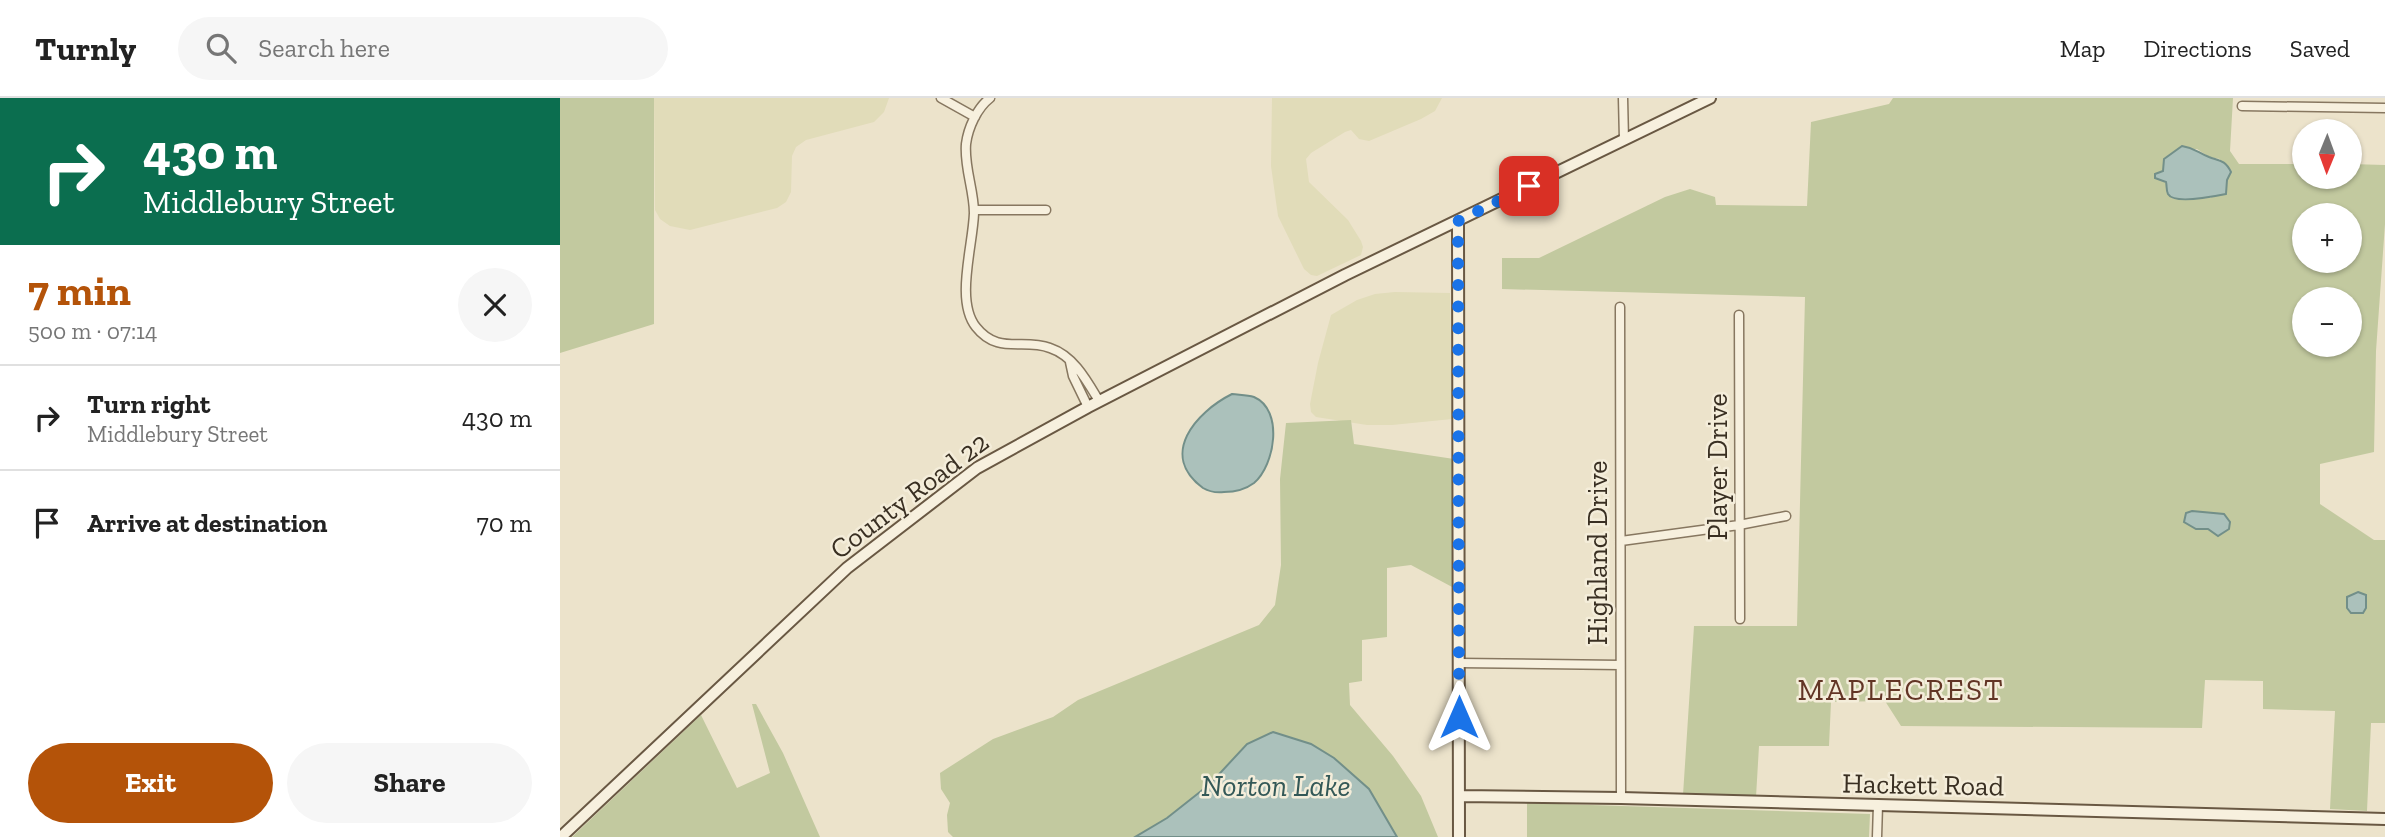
<!DOCTYPE html>
<meta charset="utf-8">
<style>
body{margin:0;font-family:"Zilla Slab",serif;background:#f6f6f6;color:#222;height:100vh;display:flex;flex-direction:column;font-size:26px;white-space:nowrap}
*{box-sizing:border-box;margin:0}
p{font-size:23px;color:#767676}
.icon{flex:none;width:38px;height:38px;fill:none;stroke:currentColor;stroke-width:2;stroke-linecap:round;stroke-linejoin:round}
.map{position:relative;flex:1;overflow:hidden}
.sheet{display:flex;flex-direction:column;background:#fff;width:560px}
.sheet>*{flex:none}
.hud{background:#0b6e4f;color:#fff;overflow:hidden}
.needle{width:46px;rotate:181deg}
.tools{position:absolute;left:1732px;top:21px;display:grid;gap:14px}
.tools a{display:grid;place-items:center;width:70px;height:70px;border-radius:50%;background:#fff;box-shadow:0 2px 5px #0004;font-size:35px}
.pin{position:absolute;display:grid;place-items:center;width:60px;height:60px;color:#fff;margin:-30px;border-radius:14px;box-shadow:0 4px 10px #0006}
.me{position:absolute;width:77px;margin:-38px;rotate:0deg;stroke-linejoin:round;filter:drop-shadow(0 0 5px #0008)}
.turn{display:flex;align-items:center;gap:24px;height:147px;padding:0 28px;font-size:32px}
.turn .icon{width:91px;height:91px;stroke-width:2.5}
.turn b{display:block;font-size:49px;line-height:60px}
.round{display:grid;place-items:center;flex:none;width:74px;height:74px;border-radius:37px;background:#f6f6f6}
.summary{display:flex;align-items:center;justify-content:space-between;height:119px;padding:0 28px}
h1{font-size:42px;font-weight:800;line-height:52px;color:#b45309}
.button{display:flex;gap:14px;margin-top:auto;padding:14px 28px}
.button a{flex:1;height:80px;border-radius:42px;background:#b45309;color:#fff;font-size:28px;font-weight:800;line-height:80px;text-align:center}
.button a+a{background:#f6f6f6;color:#222}
ul{padding:0;list-style:none}
li{display:flex;align-items:center;gap:21px;height:105px;padding:0 28px;border-top:2px solid #e0e0e0}
li div{flex:1}
li b{display:block;font-size:26px}
li em{font-style:normal}
header{display:flex;align-items:center;gap:42px;box-sizing:border-box;height:98px;padding:0 35px;background:#fff;border-bottom:2px solid #e0e0e0}
header strong{font-size:33px}
nav{display:flex;gap:38px;margin-inline-start:auto;font-size:24px}
.search{width:490px;height:63px;background:#f6f6f6;display:flex;align-items:center;gap:18px;box-sizing:border-box;padding:0 24px;border-radius:38px;color:#767676;font-size:26px}
main{display:flex;flex:1;min-height:0}
.map>svg:first-child{display:block}
.farmland{fill:#e1dcb9}
.green{fill:#c2c99f;fill-rule:evenodd}
.water{fill:#abc1bb;stroke:#728f89;stroke-width:2}
.lines{fill:none;stroke-linecap:round;stroke-linejoin:round}
.street-casing{stroke:#877760;stroke-width:11}
.secondary-casing{stroke:#695843;stroke-width:14}
.street{stroke:#f7f0de;stroke-width:8}
.secondary{stroke:#f7f0de;stroke-width:10}
.route{stroke:#1a73e8;stroke-width:12;stroke-dasharray:0 21.6}
.labels{text-anchor:middle;stroke-width:5;stroke-linejoin:round;paint-order:stroke}
.street-label{font-size:28px;fill:#392f22;stroke:#f4edda}
.neighbourhood-label{font-size:30px;letter-spacing:2px;fill:#623525;stroke:#f4edda}
.water-label{font-size:30px;font-style:italic;fill:#335857;stroke:#f4edda}
</style>
<header>
<strong>Turnly</strong>
<div class="search"><svg class="icon" aria-label="search" viewBox="0 0 24 24"><circle cx="10" cy="10" r="6"/><path d="M15 15l6 6"/></svg>Search here</div>
<nav><a>Map</a><a>Directions</a><a>Saved</a></nav>
</header>
<main>
<section class="sheet">
<div class="hud">
<div class="turn"><svg class="icon" aria-label="right" viewBox="0 0 24 24"><path d="M7 20v-9h11M14 6l5 5-5 5"/></svg><div><b>430 m</b>Middlebury Street</div></div>
</div>
<div class="summary"><div><h1>7 min</h1><p>500 m · 07:14</p></div><a class="round"><svg class="icon" aria-label="close" viewBox="0 0 24 24"><path d="M6 6l12 12M18 6L6 18"/></svg></a></div>
<ul>
<li><svg class="icon" aria-label="right" viewBox="0 0 24 24"><path d="M7 20v-9h11M14 6l5 5-5 5"/></svg><div><b>Turn right</b><p>Middlebury Street</p></div><em>430 m</em></li>
<li><svg class="icon" aria-label="arrive" viewBox="0 0 24 24"><path d="M6 21V4h12l-3 4 3 4H6"/></svg><div><b>Arrive at destination</b></div><em>70 m</em></li>
</ul>
<div class="button"><a>Exit</a><a>Share</a></div>
</section>
<div class="map">
<svg width="1825" height="739" viewBox="0 0 1825 739">
<rect width="100%" height="100%" fill="#ece3cb"/>
<!-- farmland -->
<path class="farmland" d="M94,0H329L324,14L314,24L246,42L236,49L232,58L231,94L226,104L217,110L130,132L110,128L100,121L95,112Z
M712,0H882L875,13L861,21L809,43L799,41L791,32L785,34L751,55L746,61L749,84L788,122L801,143L803,149L801,157L757,178L751,177L744,171L718,118L711,68Z
M835,194L890,195L892,321L832,327H807L756,319L751,314L750,306L758,265L771,217L797,202L815,196Z"/>
<!-- green -->
<path class="green" d="M0,0H94V226L0,255Z
M1333,0H1673L1670,53L1679,66H1745V79H1790V66L1825,67V126L1816,253L1814,354L1760,366V406L1814,442H1825V625H1811L1807,713L1770,711L1775,613L1703,611V583L1645,582L1642,630L1341,628L1325,603L1271,604L1269,648H1199L1196,699L1123,697L1134,528H1237L1245,199L942,191V160H979L1105,99L1130,91L1155,99L1156,107L1247,108L1251,24L1329,6ZM1637,51L1649,59L1660,61L1651,100L1613,101L1604,82L1598,81L1595,76L1604,73V61L1615,54ZM1745,117H1790V163H1745ZM1745,201H1790V247H1745Z
M791,322L794,346L894,361V490L851,467L827,470V539L802,542V583L789,585L790,607L833,658L861,698L878,739H837L809,691L687,646L650,686L607,720L575,739H393L388,734L387,717L390,705L381,691L380,675L433,641L493,619L518,602L699,527L715,507L721,467L720,381L726,325Z
M192,606H196L223,655L260,739H12L141,617L177,690L210,675Z
M967,705L1310,716L1309,739H967Z"/>
<!-- water -->
<path class="water" d="M1622,48C1635,50 1637,54 1649,59C1660,63 1665,62 1671,74L1667,82L1666,96C1656,98 1614,107 1608,96C1606,92 1607,88 1606,84L1595,80V76L1603,73L1604,61Z
M672,296C679,297 687,297 694,299C724,312 715,367 694,385C686,391 674,394 664,394C656,395 650,394 643,390C598,357 636,314 672,296Z
M1632,413L1664,416L1670,424L1669,431L1658,438L1648,431H1636L1624,424L1626,415Z
M1798,494L1806,497V510L1803,515H1791L1787,510V499Z
M713,634L751,646L774,660L809,691L837,739H575L607,720L650,686L687,646Z"/>
<g class="lines">
<defs>
<path id="street" d="M381,0L415,19
M430,0C417,10 408,30 406,46C404,69 414,92 414,115C413,148 395,203 416,229C438,257 463,240 490,250C514,258 527,283 539,303
M1063,0L1064,42
M1682,8L1825,10
M414,112H486
M1060,209L1061,700
M1179,217L1180,521
M510,264L513,278L528,309
M1061,443L1179,427L1226,418
M899,565L1060,567
M1317,739L1318,707"/>
<path id="secondary" d="M898,123L899,739
M899,698L1061,700L1825,721
M1,739L287,470L417,370L528,309L785,177L1150,0"/>
</defs>
<!-- street casing -->
<use href="#street" class="street-casing"/>
<!-- secondary casing -->
<use href="#secondary" class="secondary-casing"/>
<!-- street -->
<use href="#street" class="street"/>
<!-- secondary -->
<use href="#secondary" class="secondary"/>
</g>
<g class="lines">
<!-- route -->
<path class="route" d="M899,619L898,123L969,88"/>
</g>
<g class="labels">
<!-- street labels -->
<g class="street-label">
<text transform="translate(1157 369) rotate(-90)" y="10">Player Drive</text>
<text transform="translate(349 397) rotate(-37)" y="10">County Road 22</text>
<text transform="translate(1037 455) rotate(-90)" y="10">Highland Drive</text>
<text transform="translate(1363 686) rotate(1)" y="10">Hackett Road</text>
</g>
<!-- neighbourhood labels -->
<g class="neighbourhood-label">
<text x="1341" y="602">MAPLECREST</text>
</g>
<!-- water labels -->
<g class="water-label">
<text x="716" y="698">Norton Lake</text>
</g>
</g>
</svg>
<div class="tools">
<a><svg class="needle" viewBox="-14 -14 28 28"><path d="M0-13l5 13h-10z" fill="#e53935"/><path d="M0 13l5-13h-10z" fill="#767676"/></svg></a>
<a>+</a>
<a>−</a>
</div>
<div class="pin" style="left:969px;top:88px;background:#d93025"><svg class="icon" aria-label="arrive" viewBox="0 0 24 24"><path d="M6 21V4h12l-3 4 3 4H6"/></svg></div>
<svg class="me" style="left:899px;top:619px" viewBox="-20 -20 40 40"><path d="M0-17L14 15 0 8-14 15z" fill="#1a73e8" stroke="#fff" stroke-width="4"/></svg>
</div>
</main>
